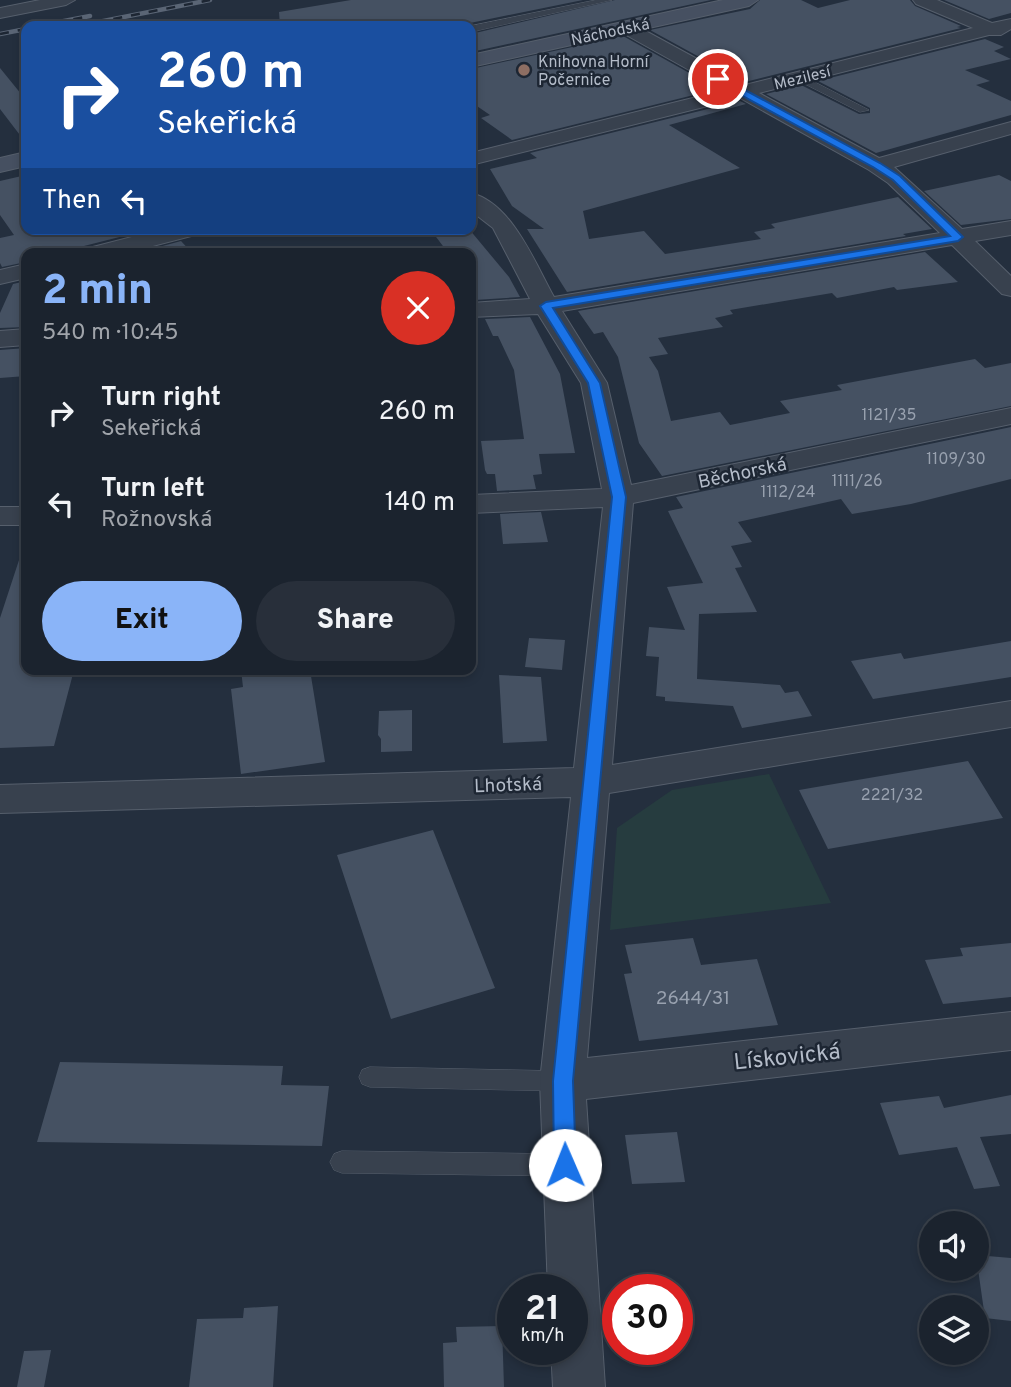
<!DOCTYPE html>
<meta charset="utf-8">
<style>
body{margin:0;font-family:Overpass,sans-serif;background:#282f3a;color:#f1f3f6;height:100vh;display:flex;flex-direction:column;font-size:26px;white-space:nowrap}
*{box-sizing:border-box;margin:0}
p{font-size:23px;color:#a0a4aa}
.icon{flex:none;width:38px;height:38px;fill:none;stroke:currentColor;stroke-width:2;stroke-linecap:round;stroke-linejoin:round}
.map{position:relative;flex:1;overflow:hidden}
.drawer{position:absolute;left:21px;top:248px;width:455px;height:427px;display:flex;flex-direction:column;background:#1b232e;border-radius:14px;box-shadow:0 4px 10px #0003,0 0 0 2px #39404a}
.drawer>*{flex:none}
.hud{position:absolute;left:21px;top:21px;width:455px;height:214px;border-radius:14px;box-shadow:0 4px 10px #0003,0 0 0 2px #39404a;background:#1a4fa0;color:#fff;overflow:hidden}
.controls{position:absolute;left:919px;top:1211px;display:grid;gap:14px}
.controls a{display:grid;place-items:center;width:70px;height:70px;border-radius:50%;background:#1b232e;box-shadow:0 4px 10px #0003,0 0 0 2px #39404a;font-size:35px}
.speed{position:absolute;left:497px;top:1274px;display:flex;gap:14px;font-size:35px;font-weight:700;text-align:center}
.speed>*{display:grid;place-content:center;width:91px;height:91px;border-radius:50%;background:#1b232e;box-shadow:0 4px 10px #0003,0 0 0 2px #39404a;line-height:1}
.speed small{font-size:18px;font-weight:400}
.speed .limit{border:10px solid #d22;background:#fff;color:#111}
.pin{position:absolute;display:grid;place-items:center;width:60px;height:60px;color:#fff;margin:-30px;border:4px solid #fff;border-radius:50%;box-shadow:0 2px 7px #0007}
.me{position:absolute;width:77px;margin:-38px;rotate:359deg;stroke-linejoin:round;filter:drop-shadow(0 0 5px #0008)}
.turn{display:flex;align-items:center;gap:24px;height:147px;padding:0 21px;font-size:32px}
.turn .icon{width:91px;height:91px;stroke-width:2.5}
.turn b{display:block;font-size:49px;line-height:60px}
.then{display:flex;align-items:center;height:66px;padding:0 21px;background:#0003;gap:14px;font-size:26px}
.round{display:grid;place-items:center;flex:none;width:74px;height:74px;border-radius:37px;background:#282f3a}
.summary{display:flex;align-items:center;justify-content:space-between;height:119px;padding:0 21px}
h1{font-size:42px;font-weight:800;line-height:52px;color:#8ab4f8}
.action{display:flex;gap:14px;margin-top:auto;padding:14px 21px}
.action a{flex:1;height:80px;border-radius:42px;background:#8ab4f8;color:#111;font-size:28px;font-weight:800;line-height:80px;text-align:center}
.action a+a{background:#282f3a;color:#f1f3f6}
ul{padding:0;list-style:none}
li{display:flex;align-items:center;gap:21px;height:91px;padding:0 21px}
li div{flex:1}
li b{display:block;font-size:26px}
li em{font-style:normal}
.map>svg:first-child{display:block}
.green{fill:#263c3f}
.building{fill:#455162}
.lines{fill:none;stroke-linecap:round;stroke-linejoin:round}
.service-casing{stroke:#565f6c;stroke-width:1}
.minor-casing{stroke:#565f6c;stroke-width:2}
.secondary-casing{stroke:#565f6c;stroke-width:2}
.service{fill:#38414e;fill-rule:evenodd}
.minor{fill:#38414e;fill-rule:evenodd}
.secondary{fill:#465061;fill-rule:evenodd}
.rail-casing{stroke:#5a6575;stroke-width:4.5}
.rail{stroke:#1d2633;stroke-width:2.5;stroke-dasharray:9;stroke-linecap:butt}
.route{fill:#1a73e8;stroke:#114b97;stroke-width:2}
.education-dot{fill:#8d6e63;stroke:#1d2633;stroke-width:2.5}
.labels{text-anchor:middle;stroke-width:5;stroke-linejoin:round;paint-order:stroke}
.far-street-label{font-size:16px;fill:#b4bcc9;stroke:#1d2633}
.far-poi-label{font-size:16px;fill:#b4bcc9;stroke:#1d2633;text-anchor:start}
.number-label{font-size:16px;fill:#98a1af}
.street-label{font-size:19px;fill:#b4bcc9;stroke:#1d2633}
.near-number-label{font-size:19px;fill:#98a1af}
.near-street-label{font-size:23px;fill:#b4bcc9;stroke:#1d2633}
</style>
<div class="map">
<svg width="1011" height="1387" viewBox="0 0 1011 1387">
<rect width="100%" height="100%" fill="#242f3e"/>
<!-- green -->
<path class="green" d="M769,774L831,903L610,930L617,828L672,790Z"/>
<!-- building -->
<path class="building" d="M351,0H583L470,23L468,26H280L279,12Z
M615,0H711L471,52V34Z
M760,0H801L818,8L850,0H910L915,6L961,26L957,27L961,28L745,82L650,30L750,9Z
M944,0H1011V13L989,19Z
M623,36L718,89L512,140L481,118L490,115L471,102V69Z
M985,39L1004,47L994,51L1011,59L965,70L990,81L976,85L1011,101V115L876,153L766,94L801,85L859,114L870,113V108L818,81Z
M0,68L26,100V143L0,109Z
M740,101L746,104L669,125L740,168L583,211L589,239L644,231L665,254L761,239L754,232L775,228L771,224L898,197L932,229L903,234L906,236L567,292L527,229H544L512,206L490,169L537,158L530,153Z
M26,175V229H151L84,246L79,254H28L26,251V262L2,267L0,263V238L14,235L0,215V181Z
M999,175L1011,181V219L961,225L924,191Z
M430,229H469L509,277L520,297L475,300L471,291V254H449Z
M181,241L193,254H133Z
M925,252L958,282L897,290L894,287L837,298L832,293L730,310L733,314L715,318L723,327L658,338L668,354L649,357L658,371L671,421L720,412L730,425L790,413L780,401L842,390L837,385L975,359L985,368L1011,363V406L662,476L639,443L618,357L603,332L594,334L578,311Z
M26,281V327L0,328V313L13,284Z
M530,317L560,374L575,453L539,454L542,474L533,475L536,489L497,491L495,474H487L485,470L481,441L524,439L514,370L498,336H493L485,319Z
M26,348V376L0,378V350Z
M1011,427V479L911,504L852,514L841,499L738,522L752,542L731,546L742,567L735,568L757,612L699,614L697,679L780,685L785,693L798,691L812,716L742,728L733,706L665,701V697L656,696L659,657L646,656L649,627L685,630L667,587L703,583L668,511L683,508L676,497Z
M541,512L548,542L503,544L500,514Z
M21,554H26V670H74L54,746L0,748V618Z
M529,638L565,640L562,670L525,667Z
M1011,641V677L873,699L851,661L901,653L904,659Z
M241,670H310L325,762L241,774L231,689L243,687Z
M499,675L541,677L547,741L503,743Z
M412,710V751L381,752V739L378,735L379,711Z
M968,761L1003,818L828,849L799,790Z
M433,830L495,988L391,1019L337,855Z
M693,938L701,965L757,959L778,1025L639,1041L624,974L632,973L625,945Z
M1011,943V997L943,1004L925,960L963,956L960,948Z
M60,1062L283,1066L281,1085L329,1086L322,1146L37,1142Z
M1011,1095V1134L980,1137L1000,1186L974,1189L957,1147L899,1155L880,1103L939,1096L944,1108Z
M677,1132L685,1182L632,1184L625,1135Z
M976,1255L1011,1258V1321L985,1318Z
M278,1306L273,1387H189L197,1319L243,1318L244,1308Z
M502,1326L504,1387H444L443,1343L457,1342L456,1327Z
M51,1350L44,1387H17L24,1351Z"/>
<g class="lines">
<defs>
<path id="service" d="M596,0H612L471,32V26Z
M797,76H803L869,110L860,112L797,80Z
M370,1067L562,1071L570,1074L573,1081L570,1088L562,1091L370,1087L362,1084L359,1077L362,1070Z
M342,1151L565,1154L573,1157L577,1165L573,1173L565,1176L342,1173L334,1170L330,1162L334,1154Z"/>
<path id="minor" d="M40,0H75L66,5L0,18V8Z
M913,0H937L992,23L1011,19V29L1001,35H989L759,93L879,158L1011,122V134L894,167L962,229L1011,221V235L975,241L1011,276V296L1002,294L952,245L562,311L607,383L631,485L1011,408V424L633,503L612,765L1011,701V727L609,793L587,1058L1011,1012V1050L586,1099L605,1387H553L551,1349H572V1290H548L540,1081L571,797L0,813V785L574,768L603,507L471,513V495L602,489L581,383L538,314L471,317V303L530,299L493,228L471,211V193C512,203 535,263 554,297L940,233L888,183L869,170L740,98L471,165V153L725,90L619,31L616,27L619,23H631L745,85L973,28L916,4Z
M163,229H202L199,234L122,254H81L85,249Z
M26,264V278L0,284V270Z
M26,329V345L0,347V331Z
M0,507H26V525H0Z"/>
<path id="secondary" d="M723,0H758L749,6L471,67V55Z
M26,152V166L0,172V158Z"/>
</defs>
<!-- service casing -->
<use href="#service" class="service-casing"/>
<!-- minor casing -->
<use href="#minor" class="minor-casing"/>
<!-- secondary casing -->
<use href="#secondary" class="secondary-casing"/>
<!-- service -->
<use href="#service" class="service"/>
<!-- minor -->
<use href="#minor" class="minor"/>
<!-- secondary -->
<use href="#secondary" class="secondary"/>
<defs>
<path id="rail" d="M38,26L90,16
M78,26L210,0
M0,34L26,29"/>
</defs>
<!-- rail casing -->
<use href="#rail" class="rail-casing"/>
<!-- rail -->
<use href="#rail" class="rail"/>
</g>
<!-- route -->
<path class="route" d="M715,77H721L880,163L900,176L963,237L958,241L553,308L600,383L626,497L573,1081L576,1165L572,1172L565,1175L557,1172L554,1165L553,1081L612,497L588,383L540,306L546,302L950,236L893,180L873,167L715,81Z"/>
<!-- markers -->
<circle class="education-dot" cx="524" cy="70" r="7"/>
<g class="labels">
<!-- far-street labels -->
<g class="far-street-label">
<text transform="translate(610 31) rotate(-12)" y="6">Náchodská</text>
<text transform="translate(802 77) rotate(-14)" y="6">Mezilesí</text>
</g>
<!-- far-poi labels -->
<g class="far-poi-label">
<text x="538" y="67">Knihovna Horní<tspan x="538" dy="18">Počernice</tspan></text>
</g>
<!-- number labels -->
<g class="number-label">
<text x="889" y="420">1121/35</text>
<text x="956" y="464">1109/30</text>
<text x="857" y="486">1111/26</text>
<text x="788" y="497">1112/24</text>
<text x="892" y="800">2221/32</text>
</g>
<!-- street labels -->
<g class="street-label">
<text transform="translate(742 472) rotate(-12)" y="7">Běchorská</text>
<text transform="translate(508 784) rotate(-2)" y="7">Lhotská</text>
</g>
<!-- near-number labels -->
<g class="near-number-label">
<text x="693" y="1004">2644/31</text>
</g>
<!-- near-street labels -->
<g class="near-street-label">
<text transform="translate(787 1056) rotate(-6)" y="8">Lískovická</text>
</g>
</g>
</svg>
<div class="controls">
<a><svg class="icon" aria-label="sound" viewBox="0 0 24 24"><path d="M4 9h4l5-4v14l-5-4H4zM17 9q2 3 0 6"/></svg></a>
<a><svg class="icon" aria-label="layers" viewBox="0 0 24 24"><path d="M12 4l9 5-9 5-9-5zM3 14l9 5 9-5"/></svg></a>
</div>
<div class="speed"><div>21<small>km/h</small></div><div class="limit">30</div></div>
<div class="pin" style="left:718px;top:79px;background:#d93025"><svg class="icon" aria-label="arrive" viewBox="0 0 24 24"><path d="M6 21V4h12l-3 4 3 4H6"/></svg></div>
<svg class="me" style="left:565px;top:1165px" viewBox="-20 -20 40 40"><circle r="19" fill="#fff"/><path d="M0-13L10 11 0 6-10 11z" fill="#1a73e8"/></svg>
<div class="hud">
<div class="turn"><svg class="icon" aria-label="right" viewBox="0 0 24 24"><path d="M7 20v-9h11M14 6l5 5-5 5"/></svg><div><b>260 m</b>Sekeřická</div></div>
<div class="then">Then<svg class="icon" aria-label="left" viewBox="0 0 24 24"><path d="M17 20v-9H6M10 6l-5 5 5 5"/></svg></div>
</div>
<section class="drawer">
<div class="summary"><div><h1>2 min</h1><p>540 m · 10:45</p></div><a class="round" style="background:#d93025;color:#fff"><svg class="icon" aria-label="close" viewBox="0 0 24 24"><path d="M6 6l12 12M18 6L6 18"/></svg></a></div>
<ul>
<li><svg class="icon" aria-label="right" viewBox="0 0 24 24"><path d="M7 20v-9h11M14 6l5 5-5 5"/></svg><div><b>Turn right</b><p>Sekeřická</p></div><em>260 m</em></li>
<li><svg class="icon" aria-label="left" viewBox="0 0 24 24"><path d="M17 20v-9H6M10 6l-5 5 5 5"/></svg><div><b>Turn left</b><p>Rožnovská</p></div><em>140 m</em></li>
</ul>
<div class="action"><a>Exit</a><a>Share</a></div>
</section>
</div>
